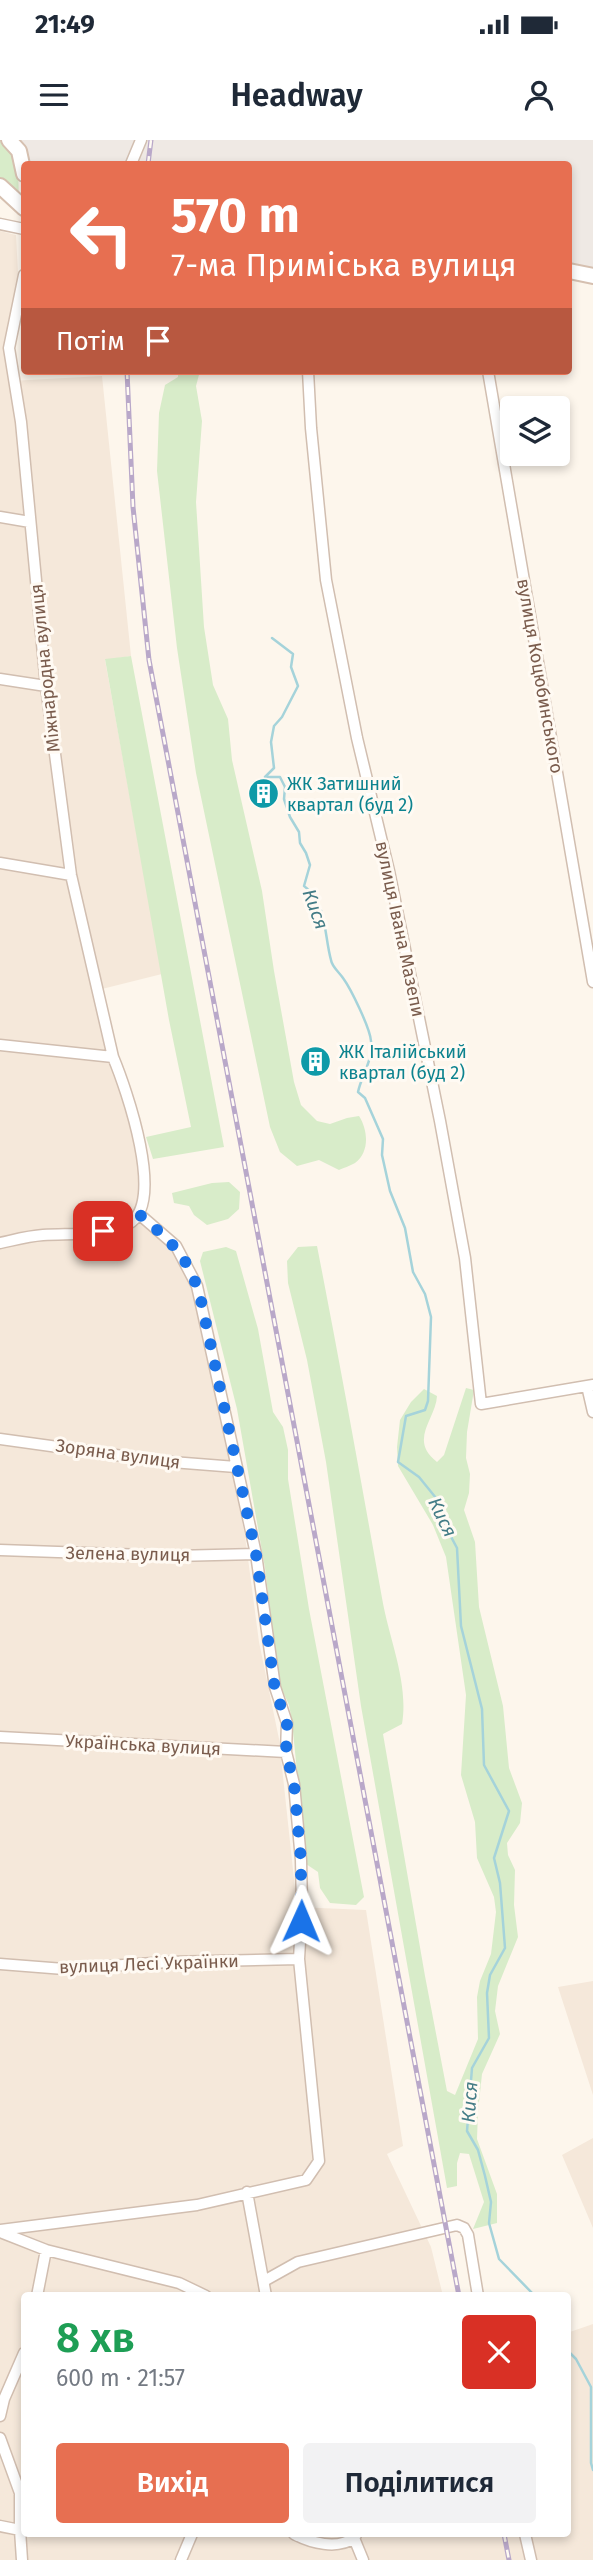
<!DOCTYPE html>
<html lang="uk">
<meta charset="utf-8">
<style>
body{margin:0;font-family:"Fira Sans",sans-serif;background:#f2f2f3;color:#1f2937;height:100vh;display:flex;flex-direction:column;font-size:26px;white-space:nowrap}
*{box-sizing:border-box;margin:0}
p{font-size:23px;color:#747a83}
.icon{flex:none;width:38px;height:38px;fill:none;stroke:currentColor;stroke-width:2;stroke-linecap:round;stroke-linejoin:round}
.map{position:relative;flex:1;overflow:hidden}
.side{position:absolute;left:21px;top:2152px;width:550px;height:245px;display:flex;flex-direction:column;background:#fff;border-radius:7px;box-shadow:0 4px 10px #0003}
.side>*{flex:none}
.hud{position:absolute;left:21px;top:21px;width:551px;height:214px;border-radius:7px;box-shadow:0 4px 10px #0003;background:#e76f51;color:#fff;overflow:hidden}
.tools{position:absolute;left:500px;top:256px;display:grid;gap:14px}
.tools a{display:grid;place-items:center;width:70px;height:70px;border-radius:7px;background:#fff;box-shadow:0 4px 10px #0003;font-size:35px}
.pin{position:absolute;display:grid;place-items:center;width:60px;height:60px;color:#fff;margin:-30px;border-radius:14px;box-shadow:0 4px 10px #0006}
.me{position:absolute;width:77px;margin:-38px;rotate:1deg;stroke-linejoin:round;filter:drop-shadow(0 0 5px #0008)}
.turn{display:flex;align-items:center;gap:24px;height:147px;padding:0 35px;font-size:32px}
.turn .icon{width:91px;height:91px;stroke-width:2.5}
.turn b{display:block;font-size:49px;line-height:60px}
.then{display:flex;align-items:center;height:66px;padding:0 35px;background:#0003;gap:14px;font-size:26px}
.round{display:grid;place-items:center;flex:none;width:74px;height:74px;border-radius:7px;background:#f2f2f3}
.headline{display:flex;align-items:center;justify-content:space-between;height:119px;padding:0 35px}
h1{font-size:42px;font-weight:600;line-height:52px;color:#1e9e55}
.action{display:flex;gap:14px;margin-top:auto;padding:14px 35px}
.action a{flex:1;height:80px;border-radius:7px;background:#e76f51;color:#fff;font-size:28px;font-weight:600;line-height:80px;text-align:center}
.action a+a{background:#f2f2f3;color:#1f2937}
.status{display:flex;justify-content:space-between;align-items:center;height:49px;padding:0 35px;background:#fff;direction:ltr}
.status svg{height:19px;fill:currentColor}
header{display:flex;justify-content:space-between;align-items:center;height:91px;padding:0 35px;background:#fff;font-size:32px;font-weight:600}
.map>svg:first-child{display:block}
.residential{fill:#f5e8da}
.industrial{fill:#efe9e4}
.green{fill:#d8ecc9}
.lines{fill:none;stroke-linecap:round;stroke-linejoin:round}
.stream{stroke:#a5d3da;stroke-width:2.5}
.street-casing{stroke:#d1beb0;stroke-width:13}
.secondary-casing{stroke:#d6c0b0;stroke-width:18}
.street{stroke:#fff;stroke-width:10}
.secondary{stroke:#fff;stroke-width:14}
.rail-casing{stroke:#b9a8c9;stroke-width:5}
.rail{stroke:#fffaf3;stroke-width:2.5;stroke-dasharray:8;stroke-linecap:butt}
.route{stroke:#1a73e8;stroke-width:12;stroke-dasharray:0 21.6}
.labels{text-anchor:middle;stroke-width:6;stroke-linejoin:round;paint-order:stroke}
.street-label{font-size:18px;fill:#7a5c4d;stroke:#fffaf3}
.culture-label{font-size:18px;fill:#0d838f;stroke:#fffaf3;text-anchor:start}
.water-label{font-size:19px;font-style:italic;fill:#437c86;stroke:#fffaf3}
</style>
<div class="status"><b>21:49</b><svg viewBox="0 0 49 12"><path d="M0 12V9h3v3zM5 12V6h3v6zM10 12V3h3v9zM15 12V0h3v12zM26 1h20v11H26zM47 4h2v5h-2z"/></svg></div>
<header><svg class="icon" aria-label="menu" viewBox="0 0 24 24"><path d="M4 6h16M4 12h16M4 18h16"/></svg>Headway<svg class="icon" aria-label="person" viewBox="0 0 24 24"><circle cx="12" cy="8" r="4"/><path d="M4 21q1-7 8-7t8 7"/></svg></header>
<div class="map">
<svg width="593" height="2420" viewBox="0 0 593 2420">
<rect width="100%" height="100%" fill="#fdf6ec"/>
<!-- residential -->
<path class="residential" d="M0,91L16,95L18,133L8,204L10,241L102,236L131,516L105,520L162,834L94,851L110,922L132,990L147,1089H156L178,1113L193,1140L207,1203L245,1396L259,1502L279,1599L297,1767L366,1770L403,2006L387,2014L431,2107L443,2156H24V2394H567V2193L593,2184V2420H0Z
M593,1841V1955L558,1847Z
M593,1998V2088L562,2015Z"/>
<!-- industrial -->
<path class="industrial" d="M16,0H593V135L569,130V24H24Z"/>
<!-- green -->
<path class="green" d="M0,1C21,12 18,37 19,58L0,40Z
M178,231H200L196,246L202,281L196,362L204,487L213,545L228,579L232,620L262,751L274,831L294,942L301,965L317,981L330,984L347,978L359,976C368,990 370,1012 355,1023C350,1026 343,1028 339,1030L319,1020L297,1026L280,1012L270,987L196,633L177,508L157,331L159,273L165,245L178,237Z
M131,516L224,1007L153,1019L146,997L191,987L169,880L105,519Z
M229,1042L240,1052L239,1069L228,1079L207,1085L194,1075L189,1066L174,1063L172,1053L212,1043Z
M317,1106C340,1223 361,1341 382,1458C389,1499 409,1543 402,1584L383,1594L425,1836L447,1951L455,1955L478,1899L477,1857L480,1841L491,1814L496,1772L494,1757L477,1718L475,1682L461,1635L466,1555L446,1417L433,1385L398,1326L397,1307L400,1280L411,1262L424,1249L437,1256C436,1279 408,1300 437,1322L444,1315L466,1248L474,1250L467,1292L466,1318L470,1334L469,1353L464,1370L475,1402L479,1467L503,1566L509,1628L522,1663L520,1683L507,1703L508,1715L515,1730L514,1765L518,1797L498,1846L495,1871L500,1894L482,1934L478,1972L477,1999L497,2054V2083L473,2089L484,2062L469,2014L460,2013L457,2023V2046L447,2048L361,1566L326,1322L307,1220L288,1143L287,1121L298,1107Z
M226,1107L236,1111L258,1189L273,1272L283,1287L288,1310V1339L309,1469L364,1757L356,1765L330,1763L320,1748L318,1732L306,1724L292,1581L289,1565L279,1543L265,1428L237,1269L200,1121L203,1112Z"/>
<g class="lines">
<!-- stream -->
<path class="stream" d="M272,498L293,514L291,527L298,546L282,577L274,586L271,602L274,628L265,637H280L285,647L284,659L290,677L299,692L300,703L306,713L310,725L304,746C327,762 324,795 331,820C332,827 339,832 343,838C351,849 370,888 371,901C373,921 362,934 358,952L365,958L383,999L382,1015L390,1051L405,1088L413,1132L425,1154L431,1177L428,1261L425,1270L406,1276L398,1322L419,1337L436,1358L440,1376L457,1408L461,1486L482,1569L484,1625L509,1671L494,1718L500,1743L505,1808L490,1835L487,1853L489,1898L472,1928L467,1991L478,2010L485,2036L491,2062L489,2083L499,2119L535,2156
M567,2210L576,2219L591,2247V2323L593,2330"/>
<defs>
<path id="street" d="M131,24L141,0
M0,84L24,89
M308,231L311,288L326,440L357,598L389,731L440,981L465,1118L481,1264L593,1245
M488,231L593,842
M0,377L30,382
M0,539L46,546
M0,723L71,735
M0,905L113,917
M0,1103C14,1100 28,1096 43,1095C70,1093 102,1097 128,1084C167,1065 126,948 113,917L71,735L46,546L21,282L9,208L24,135
M587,1246L593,1272
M0,1299L159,1321L236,1327
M0,1410L174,1416L256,1414
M0,1597L286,1612
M0,1824L64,1829L168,1822L299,1819
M247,2052L266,2156
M0,2090L197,2065L306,2040L319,2021L299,1819L302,1767L301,1720L294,1644L286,1612L287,1583L275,1547L256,1414L197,1146L176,1106L139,1074
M0,2092L46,2110L179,2143L206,2156
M264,2141L298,2122L457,2085L464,2088L468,2095L478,2156
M37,2156L46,2110
M0,2276L4,2259L24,2213
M0,2298L20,2353V2390
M0,2386L20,2390L22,2420
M294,2394C311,2403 337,2410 354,2398
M525,2394L531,2420
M356,2395L354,2398L363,2420
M181,2420L192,2394"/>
<path id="secondary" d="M9,0L19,11L24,34
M0,46L24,68
M569,131L593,136"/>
</defs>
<!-- street casing -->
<use href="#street" class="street-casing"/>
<!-- secondary casing -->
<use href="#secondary" class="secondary-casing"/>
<!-- street -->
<use href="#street" class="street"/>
<!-- secondary -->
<use href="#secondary" class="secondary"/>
<defs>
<path id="rail" d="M148,24L151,0
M127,231L133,367L149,520L459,2156
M504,2394L509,2420"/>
</defs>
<!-- rail casing -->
<use href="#rail" class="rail-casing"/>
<!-- rail -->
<use href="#rail" class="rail"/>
</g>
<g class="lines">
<!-- route -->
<path class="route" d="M103,1091L128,1084L139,1074C171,1102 187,1114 200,1156L256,1414L275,1550L287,1583L286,1612L294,1644L301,1720V1781"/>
</g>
<!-- icons -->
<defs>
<symbol id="building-disc" viewBox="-11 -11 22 22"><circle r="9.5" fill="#0f9aa8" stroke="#fffaf3"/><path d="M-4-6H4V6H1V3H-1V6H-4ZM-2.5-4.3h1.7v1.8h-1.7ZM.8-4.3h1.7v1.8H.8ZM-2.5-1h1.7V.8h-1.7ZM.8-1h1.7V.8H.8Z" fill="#fff"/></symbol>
</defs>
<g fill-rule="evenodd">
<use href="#building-disc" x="246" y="636" width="35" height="35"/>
<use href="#building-disc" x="298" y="904" width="35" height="35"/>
</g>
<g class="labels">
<!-- street labels -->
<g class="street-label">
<text transform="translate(45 528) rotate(-96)" y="6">Міжнародна вулиця</text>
<text transform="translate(540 536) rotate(80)" y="6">вулиця Коцюбинського</text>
<text transform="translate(400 789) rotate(78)" y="6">вулиця Івана Мазепи</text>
<text transform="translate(118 1314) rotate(8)" y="6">Зоряна вулиця</text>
<text transform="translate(128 1414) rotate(1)" y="6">Зелена вулиця</text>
<text transform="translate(143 1605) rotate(3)" y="6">Українська вулиця</text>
<text transform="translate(149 1824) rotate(-2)" y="6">вулиця Лесі Українки</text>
</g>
<!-- culture labels -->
<g class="culture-label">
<text x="287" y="650">ЖК Затишний<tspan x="287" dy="21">квартал (буд 2)</tspan></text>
<text x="339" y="918">ЖК Італійський<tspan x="339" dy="21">квартал (буд 2)</tspan></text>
</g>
<!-- water labels -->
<g class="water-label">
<text transform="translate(316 769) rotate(70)" y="7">Кися</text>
<text transform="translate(443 1377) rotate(64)" y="7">Кися</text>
<text transform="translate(469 1962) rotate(-86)" y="7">Кися</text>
</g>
</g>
</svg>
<div class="tools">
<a><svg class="icon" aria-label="layers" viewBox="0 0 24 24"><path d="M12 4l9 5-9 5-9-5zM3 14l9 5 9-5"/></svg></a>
</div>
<div class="pin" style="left:103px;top:1091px;background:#d93025"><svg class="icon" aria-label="arrive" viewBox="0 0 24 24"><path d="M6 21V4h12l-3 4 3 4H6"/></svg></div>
<svg class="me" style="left:301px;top:1781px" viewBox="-20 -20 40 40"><path d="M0-17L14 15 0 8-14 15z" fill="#1a73e8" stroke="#fff" stroke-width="4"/></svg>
<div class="hud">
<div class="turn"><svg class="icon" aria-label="left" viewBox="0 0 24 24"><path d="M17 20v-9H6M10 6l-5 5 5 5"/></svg><div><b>570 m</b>7-ма Приміська вулиця</div></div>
<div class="then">Потім<svg class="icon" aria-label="arrive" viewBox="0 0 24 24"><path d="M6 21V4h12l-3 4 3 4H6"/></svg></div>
</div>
<section class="side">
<div class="headline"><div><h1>8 хв</h1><p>600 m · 21:57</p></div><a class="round" style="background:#d93025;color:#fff"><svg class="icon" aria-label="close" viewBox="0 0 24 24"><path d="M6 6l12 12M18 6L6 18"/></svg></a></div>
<div class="action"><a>Вихід</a><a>Поділитися</a></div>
</section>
</div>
